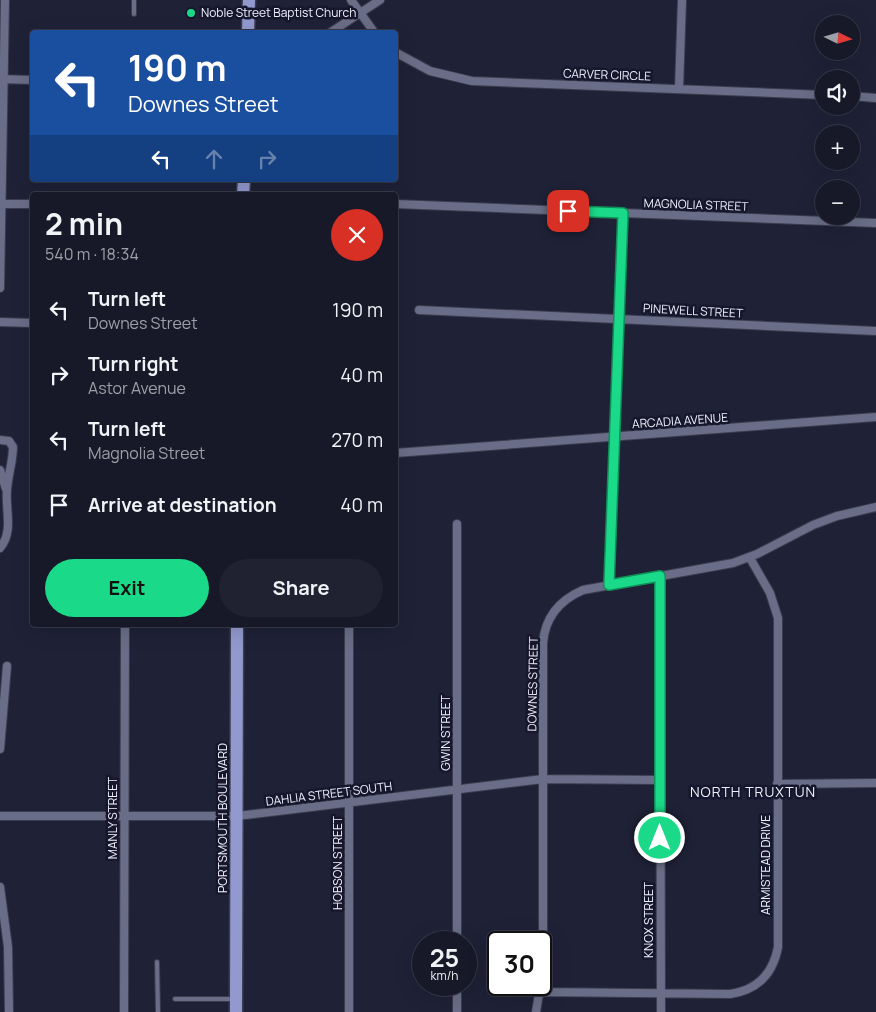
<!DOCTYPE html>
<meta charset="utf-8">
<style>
body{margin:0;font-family:Manrope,sans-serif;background:#202231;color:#f1f3f6;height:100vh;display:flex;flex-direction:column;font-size:19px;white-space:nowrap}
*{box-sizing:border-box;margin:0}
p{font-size:16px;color:#9ea0a8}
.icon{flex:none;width:28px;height:28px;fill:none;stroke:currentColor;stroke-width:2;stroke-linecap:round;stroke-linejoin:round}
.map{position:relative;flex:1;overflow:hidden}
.side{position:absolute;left:30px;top:192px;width:368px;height:435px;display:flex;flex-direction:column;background:#171929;border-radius:5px;box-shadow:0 5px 20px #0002,0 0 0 1px #363846}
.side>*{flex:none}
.top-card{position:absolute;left:30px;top:30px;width:368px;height:152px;border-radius:5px;box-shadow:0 5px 20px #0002,0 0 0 1px #363846;background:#1a4fa0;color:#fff;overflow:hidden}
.needle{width:32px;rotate:95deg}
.controls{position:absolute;left:815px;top:15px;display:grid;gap:10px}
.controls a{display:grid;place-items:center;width:45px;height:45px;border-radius:50%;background:#171929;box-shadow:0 5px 20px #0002,0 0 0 1px #363846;font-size:25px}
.speed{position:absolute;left:412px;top:931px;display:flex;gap:10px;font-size:25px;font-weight:700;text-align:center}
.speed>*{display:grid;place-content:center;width:65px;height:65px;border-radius:50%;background:#171929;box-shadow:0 5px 20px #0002,0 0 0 1px #363846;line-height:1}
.speed small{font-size:12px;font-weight:400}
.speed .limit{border:2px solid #111;border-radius:8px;background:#fff;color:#111}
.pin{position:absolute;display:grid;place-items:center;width:42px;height:42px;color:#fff;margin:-21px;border-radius:10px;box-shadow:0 2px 8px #0006}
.me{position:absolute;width:55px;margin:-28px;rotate:0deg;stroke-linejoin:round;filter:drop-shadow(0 0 4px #0008)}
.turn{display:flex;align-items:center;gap:18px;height:105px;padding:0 15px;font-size:22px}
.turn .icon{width:65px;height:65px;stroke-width:2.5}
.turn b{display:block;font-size:35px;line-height:42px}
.lanes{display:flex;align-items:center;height:48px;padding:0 15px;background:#0003;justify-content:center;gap:25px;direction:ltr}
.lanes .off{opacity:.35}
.round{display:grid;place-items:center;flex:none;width:52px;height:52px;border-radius:26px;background:#202231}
.headline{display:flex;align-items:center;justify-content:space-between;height:85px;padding:0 15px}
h1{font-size:30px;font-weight:700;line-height:38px}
.action{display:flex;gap:10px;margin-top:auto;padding:10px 15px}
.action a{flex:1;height:58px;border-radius:30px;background:#1ad988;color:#111;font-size:20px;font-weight:700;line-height:58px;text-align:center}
.action a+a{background:#202231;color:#f1f3f6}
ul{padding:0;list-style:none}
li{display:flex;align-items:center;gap:15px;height:65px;padding:0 15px}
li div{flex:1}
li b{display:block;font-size:19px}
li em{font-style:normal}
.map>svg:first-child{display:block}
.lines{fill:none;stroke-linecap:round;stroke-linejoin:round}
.lane-casing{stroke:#3b3d4e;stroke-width:6}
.street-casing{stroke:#3b3d4e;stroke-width:10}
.primary-casing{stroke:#3b3d4e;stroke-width:15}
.lane{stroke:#696d87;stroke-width:4}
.street{stroke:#696d87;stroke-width:8}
.primary{stroke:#9299cf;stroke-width:12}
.route-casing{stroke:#118d58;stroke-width:12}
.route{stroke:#1ad988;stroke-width:9}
.poi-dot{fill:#1ad988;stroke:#16172c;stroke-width:2}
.labels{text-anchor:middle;stroke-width:5;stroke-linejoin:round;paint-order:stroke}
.poi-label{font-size:12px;fill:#eef0fc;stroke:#16172c;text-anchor:start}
.street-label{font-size:12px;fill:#eef0fc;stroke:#16172c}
.neighbourhood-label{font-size:14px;letter-spacing:1px;fill:#eef0fc;stroke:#16172c}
</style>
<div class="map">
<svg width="876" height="1012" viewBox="0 0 876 1012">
<rect width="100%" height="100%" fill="#1f2137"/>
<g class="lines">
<defs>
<path id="lane" d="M134,14V0
M157,962L158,1012
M175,999H234"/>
<path id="street" d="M351,0L374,32
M331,32L380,0
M395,52L430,71L472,81L824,95
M0,79L32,80
M679,89L682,0
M851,96L876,98
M0,204H32
M395,204L876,223
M0,288L5,0
M419,310L876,331
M0,322L32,323
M0,440L9,441L13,447C13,461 8,475 7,490C5,509 14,532 0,548
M395,453L876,417
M0,470L6,489
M660,577L661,1012
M609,585L623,213
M0,749L7,666
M777,784L876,783
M0,816H237L543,779L660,780
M0,887L8,947L9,1012
M457,942V524
M457,985V1012
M541,992L730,994C757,990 773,974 778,947V618L770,593L750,558
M124,1012L125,625
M349,1012V625
M536,1012L543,970V643C545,617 560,600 583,590L733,563L757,554L813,525L837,516L876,507"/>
<path id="primary" d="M248,32L249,0
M243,195L244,180
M236,1012L237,625"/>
</defs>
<!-- lane casing -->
<use href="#lane" class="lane-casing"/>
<!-- street casing -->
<use href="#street" class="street-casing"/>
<!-- primary casing -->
<use href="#primary" class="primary-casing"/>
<!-- lane -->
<use href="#lane" class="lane"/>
<!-- street -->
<use href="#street" class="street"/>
<!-- primary -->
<use href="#primary" class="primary"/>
</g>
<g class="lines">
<defs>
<path id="route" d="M568,211L623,213L609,585L660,576V838"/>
</defs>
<!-- route casing -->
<use href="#route" class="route-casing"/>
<!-- route -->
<use href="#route" class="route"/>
</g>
<!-- markers -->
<circle class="poi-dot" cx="191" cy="13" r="5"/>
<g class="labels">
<!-- poi labels -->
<g class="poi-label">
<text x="201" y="17">Noble Street Baptist Church</text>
</g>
<!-- street labels -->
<g class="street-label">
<text transform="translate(607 75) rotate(2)" y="4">CARVER CIRCLE</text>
<text transform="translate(696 205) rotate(2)" y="4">MAGNOLIA STREET</text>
<text transform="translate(693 311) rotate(3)" y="4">PINEWELL STREET</text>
<text transform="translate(680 421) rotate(-4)" y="4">ARCADIA AVENUE</text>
<text transform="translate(533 684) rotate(-89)" y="4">DOWNES STREET</text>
<text transform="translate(446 733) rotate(-90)" y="4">GWIN STREET</text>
<text transform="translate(329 794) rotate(-7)" y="4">DAHLIA STREET SOUTH</text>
<text transform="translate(113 818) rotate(-90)" y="4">MANLY STREET</text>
<text transform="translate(223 818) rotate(-90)" y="4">PORTSMOUTH BOULEVARD</text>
<text transform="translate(338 863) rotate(-90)" y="4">HOBSON STREET</text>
<text transform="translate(766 865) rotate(-90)" y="4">ARMISTEAD DRIVE</text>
<text transform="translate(649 920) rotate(-90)" y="4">KNOX STREET</text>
</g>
<!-- neighbourhood labels -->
<g class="neighbourhood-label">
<text x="753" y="797">NORTH TRUXTUN</text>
</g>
</g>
</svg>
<div class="controls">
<a><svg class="needle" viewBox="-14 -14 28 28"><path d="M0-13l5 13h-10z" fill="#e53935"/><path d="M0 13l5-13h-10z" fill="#9ea0a8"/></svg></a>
<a><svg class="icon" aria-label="sound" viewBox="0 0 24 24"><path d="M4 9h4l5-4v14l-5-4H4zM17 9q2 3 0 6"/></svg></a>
<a>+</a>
<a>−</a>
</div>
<div class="speed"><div>25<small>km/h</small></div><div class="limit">30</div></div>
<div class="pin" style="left:568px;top:211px;background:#d93025"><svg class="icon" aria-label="arrive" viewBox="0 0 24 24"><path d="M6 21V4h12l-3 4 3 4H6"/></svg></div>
<svg class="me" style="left:660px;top:838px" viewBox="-20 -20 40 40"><circle r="17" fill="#1ad988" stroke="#fff" stroke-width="3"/><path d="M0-11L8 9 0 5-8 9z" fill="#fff"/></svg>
<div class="top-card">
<div class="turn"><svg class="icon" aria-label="left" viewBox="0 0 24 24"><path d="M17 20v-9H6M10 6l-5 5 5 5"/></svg><div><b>190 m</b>Downes Street</div></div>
<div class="lanes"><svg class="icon" aria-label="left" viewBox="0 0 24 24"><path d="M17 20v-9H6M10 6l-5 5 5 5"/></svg><svg class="icon off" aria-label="ahead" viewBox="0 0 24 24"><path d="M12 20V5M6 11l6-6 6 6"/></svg><svg class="icon off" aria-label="right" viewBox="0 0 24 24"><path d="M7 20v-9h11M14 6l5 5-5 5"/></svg></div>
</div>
<section class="side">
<div class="headline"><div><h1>2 min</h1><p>540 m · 18:34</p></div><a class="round" style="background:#d93025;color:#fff"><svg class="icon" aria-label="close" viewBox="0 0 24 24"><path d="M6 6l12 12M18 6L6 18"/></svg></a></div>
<ul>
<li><svg class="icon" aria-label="left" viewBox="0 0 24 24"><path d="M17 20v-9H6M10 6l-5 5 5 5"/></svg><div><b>Turn left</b><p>Downes Street</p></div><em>190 m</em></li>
<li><svg class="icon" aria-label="right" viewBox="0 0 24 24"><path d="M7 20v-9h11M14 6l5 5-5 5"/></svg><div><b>Turn right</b><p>Astor Avenue</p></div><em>40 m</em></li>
<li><svg class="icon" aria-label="left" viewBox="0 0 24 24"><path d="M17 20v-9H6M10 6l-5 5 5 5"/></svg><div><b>Turn left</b><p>Magnolia Street</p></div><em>270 m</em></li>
<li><svg class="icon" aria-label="arrive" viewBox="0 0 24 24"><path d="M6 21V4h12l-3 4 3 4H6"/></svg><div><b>Arrive at destination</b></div><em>40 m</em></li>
</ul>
<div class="action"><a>Exit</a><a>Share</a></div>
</section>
</div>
